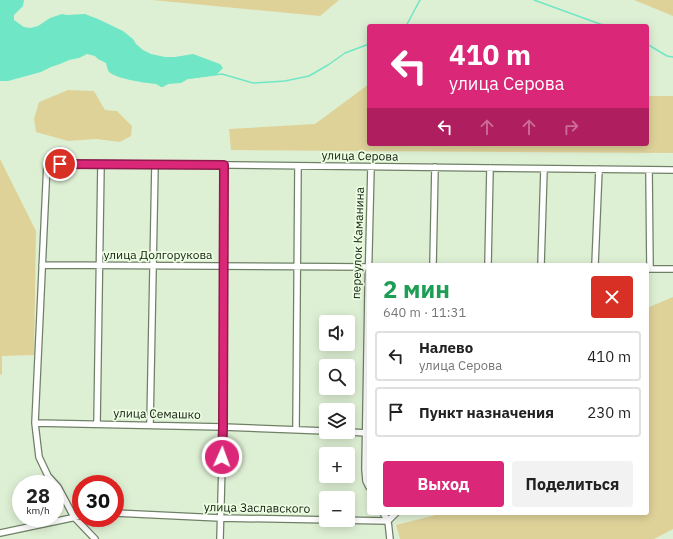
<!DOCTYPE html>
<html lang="ru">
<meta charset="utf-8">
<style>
body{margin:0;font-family:"IBM Plex Sans",sans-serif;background:#f2f2f2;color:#222;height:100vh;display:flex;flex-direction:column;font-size:15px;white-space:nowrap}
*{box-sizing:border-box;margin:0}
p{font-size:13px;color:#767676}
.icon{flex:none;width:22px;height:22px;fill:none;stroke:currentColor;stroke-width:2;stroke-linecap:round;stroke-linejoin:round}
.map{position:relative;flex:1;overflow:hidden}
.panel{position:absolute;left:367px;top:263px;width:282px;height:252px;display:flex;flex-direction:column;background:#fff;border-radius:4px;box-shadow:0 2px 10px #0003}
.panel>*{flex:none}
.top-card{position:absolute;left:367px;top:24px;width:282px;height:122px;border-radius:4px;box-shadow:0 2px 10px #0003;background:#db2777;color:#fff;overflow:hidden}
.tools{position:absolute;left:319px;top:315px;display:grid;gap:8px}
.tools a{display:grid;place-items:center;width:36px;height:36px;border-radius:4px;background:#fff;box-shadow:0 2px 10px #0003;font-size:20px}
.speed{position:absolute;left:12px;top:475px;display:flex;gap:8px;font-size:20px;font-weight:700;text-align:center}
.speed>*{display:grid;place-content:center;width:52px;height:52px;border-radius:50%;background:#fff;box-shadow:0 2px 10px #0003;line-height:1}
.speed small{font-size:10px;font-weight:400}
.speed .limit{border:6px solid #d22;background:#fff;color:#111}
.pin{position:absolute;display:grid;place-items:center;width:34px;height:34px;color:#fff;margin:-17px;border:2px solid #fff;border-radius:50%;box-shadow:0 1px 4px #0007}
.me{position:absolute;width:44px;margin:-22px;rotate:2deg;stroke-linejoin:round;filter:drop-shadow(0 0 3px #0008)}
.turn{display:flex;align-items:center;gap:14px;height:84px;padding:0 16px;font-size:18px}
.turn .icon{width:52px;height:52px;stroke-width:2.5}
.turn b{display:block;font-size:28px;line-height:34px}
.lanes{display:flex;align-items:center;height:38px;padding:0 16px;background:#0003;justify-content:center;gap:20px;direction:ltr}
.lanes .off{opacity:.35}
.round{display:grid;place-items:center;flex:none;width:42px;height:42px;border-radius:4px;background:#f2f2f2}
.headline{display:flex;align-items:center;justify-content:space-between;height:68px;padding:0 16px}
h1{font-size:24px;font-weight:700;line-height:30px;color:#1e9e55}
.action{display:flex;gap:8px;margin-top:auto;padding:8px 16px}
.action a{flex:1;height:46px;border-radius:4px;background:#db2777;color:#fff;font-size:16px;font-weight:700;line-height:46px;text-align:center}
.action a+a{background:#f2f2f2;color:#222}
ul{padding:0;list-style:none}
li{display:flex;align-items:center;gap:12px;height:50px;margin:0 8px 6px;padding:0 8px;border:2px solid #e0e0e0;border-radius:4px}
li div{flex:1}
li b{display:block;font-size:15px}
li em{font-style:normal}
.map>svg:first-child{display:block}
.green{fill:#dfd299}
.water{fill:#6fe6c5}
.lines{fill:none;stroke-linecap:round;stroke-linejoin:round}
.stream{stroke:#6fe6c5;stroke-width:1.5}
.minor-casing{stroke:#6f8067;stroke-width:8}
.minor{stroke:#fff;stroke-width:5.5}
.route-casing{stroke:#8e194d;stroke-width:10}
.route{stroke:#db2777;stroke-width:7}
.labels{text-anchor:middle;stroke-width:3.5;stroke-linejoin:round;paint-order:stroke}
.street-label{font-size:12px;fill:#151c12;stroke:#ebfee1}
</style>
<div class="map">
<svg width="673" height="539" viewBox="0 0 673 539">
<rect width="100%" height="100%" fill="#def0d4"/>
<!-- green -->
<path class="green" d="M152,0H339L320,16Z
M634,0H673V16Z
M369,84V144H647V96H673V153L231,150L229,129L315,124Z
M68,90L94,91L105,110L117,111L132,126L131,136L120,142L96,139L68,141L36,132L34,119L39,102Z
M0,159L36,231L34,355L2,356V374L0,375Z
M673,297V529L654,539H400L396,525L444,513H647V308Z"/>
<!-- water -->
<path class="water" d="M0,0H24L23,6L14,15V20L24,27L30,28L38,26L50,18L62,14L67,15L85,14L98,19L123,31L133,39L136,44L143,50L151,54L165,57H175L193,54L220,64L223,68L216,75L188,79L181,83L168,84L163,87H161L156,84C145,83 117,79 109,72C107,69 107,66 106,63L98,59L95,56L87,54L79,58L69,60L60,64L51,67L41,72L8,81H0Z"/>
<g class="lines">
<!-- stream -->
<path class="stream" d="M534,0L600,24L609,26
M406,26L420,0
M647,44L667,56L673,57
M190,78L222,74L253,83L285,81L309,76L328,65L345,53L369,44"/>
<defs>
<path id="minor" d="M649,170L650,269
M42,265L369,267
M433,265L435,167
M488,265L490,168
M541,265L544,169
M595,265L599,169
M647,269H673
M35,423L223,427L326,431
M97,424L101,164
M150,425L155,165
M296,430L298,166
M348,432L368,433
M369,487L366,481L365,469L368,291L371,167
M115,513L220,518L388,521L396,513
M383,513L388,521L390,539
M0,533L81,516
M95,539L74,517L58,487L48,476L39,457L35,423L47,163L673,170
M220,539L223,427L224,165"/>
</defs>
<!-- minor casing -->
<use href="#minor" class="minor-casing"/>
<!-- minor -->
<use href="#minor" class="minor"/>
</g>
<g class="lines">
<defs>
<path id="route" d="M60,164L224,165L223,427L222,457"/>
</defs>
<!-- route casing -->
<use href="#route" class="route-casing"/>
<!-- route -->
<use href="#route" class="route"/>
</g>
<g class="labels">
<!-- street labels -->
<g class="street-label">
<text transform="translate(360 156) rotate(1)" y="4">улица Серова</text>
<text transform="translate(358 243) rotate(-88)" y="4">переулок Каманина</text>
<text x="158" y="259">улица Долгорукова</text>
<text transform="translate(157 414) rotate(1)" y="4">улица Семашко</text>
<text transform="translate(257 508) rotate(1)" y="4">улица Заславского</text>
</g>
</g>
</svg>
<div class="tools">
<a><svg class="icon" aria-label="sound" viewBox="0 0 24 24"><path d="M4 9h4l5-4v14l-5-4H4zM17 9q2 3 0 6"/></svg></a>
<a><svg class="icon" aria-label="search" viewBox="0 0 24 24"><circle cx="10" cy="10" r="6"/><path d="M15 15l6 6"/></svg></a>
<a><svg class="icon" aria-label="layers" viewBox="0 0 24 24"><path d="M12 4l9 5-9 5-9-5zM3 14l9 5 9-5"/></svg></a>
<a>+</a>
<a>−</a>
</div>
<div class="speed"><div>28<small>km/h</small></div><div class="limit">30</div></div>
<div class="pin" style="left:60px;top:164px;background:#d93025"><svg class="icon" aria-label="arrive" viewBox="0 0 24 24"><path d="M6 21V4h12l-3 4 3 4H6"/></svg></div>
<svg class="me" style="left:222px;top:457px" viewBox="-20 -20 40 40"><circle r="17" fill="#db2777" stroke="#fff" stroke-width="3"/><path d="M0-11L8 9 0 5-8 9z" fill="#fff"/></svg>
<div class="top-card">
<div class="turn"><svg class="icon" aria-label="left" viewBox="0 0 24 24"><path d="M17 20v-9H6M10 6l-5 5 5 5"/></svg><div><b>410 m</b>улица Серова</div></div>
<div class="lanes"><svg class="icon" aria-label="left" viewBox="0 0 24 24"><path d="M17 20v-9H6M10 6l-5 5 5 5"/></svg><svg class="icon off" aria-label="ahead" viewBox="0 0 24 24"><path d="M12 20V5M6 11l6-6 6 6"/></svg><svg class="icon off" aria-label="ahead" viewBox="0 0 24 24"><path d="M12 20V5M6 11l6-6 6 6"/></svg><svg class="icon off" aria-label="right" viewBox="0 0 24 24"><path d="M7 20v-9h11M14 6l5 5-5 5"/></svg></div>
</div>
<section class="panel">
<div class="headline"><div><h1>2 мин</h1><p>640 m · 11:31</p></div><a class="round" style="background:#d93025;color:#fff"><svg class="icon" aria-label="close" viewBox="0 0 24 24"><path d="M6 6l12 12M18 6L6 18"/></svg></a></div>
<ul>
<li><svg class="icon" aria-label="left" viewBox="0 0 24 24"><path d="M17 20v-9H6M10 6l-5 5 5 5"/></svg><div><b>Налево</b><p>улица Серова</p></div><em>410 m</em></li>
<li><svg class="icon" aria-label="arrive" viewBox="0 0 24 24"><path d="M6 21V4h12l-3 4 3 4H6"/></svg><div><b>Пункт назначения</b></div><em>230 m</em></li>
</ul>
<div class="action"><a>Выход</a><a>Поделиться</a></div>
</section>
</div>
